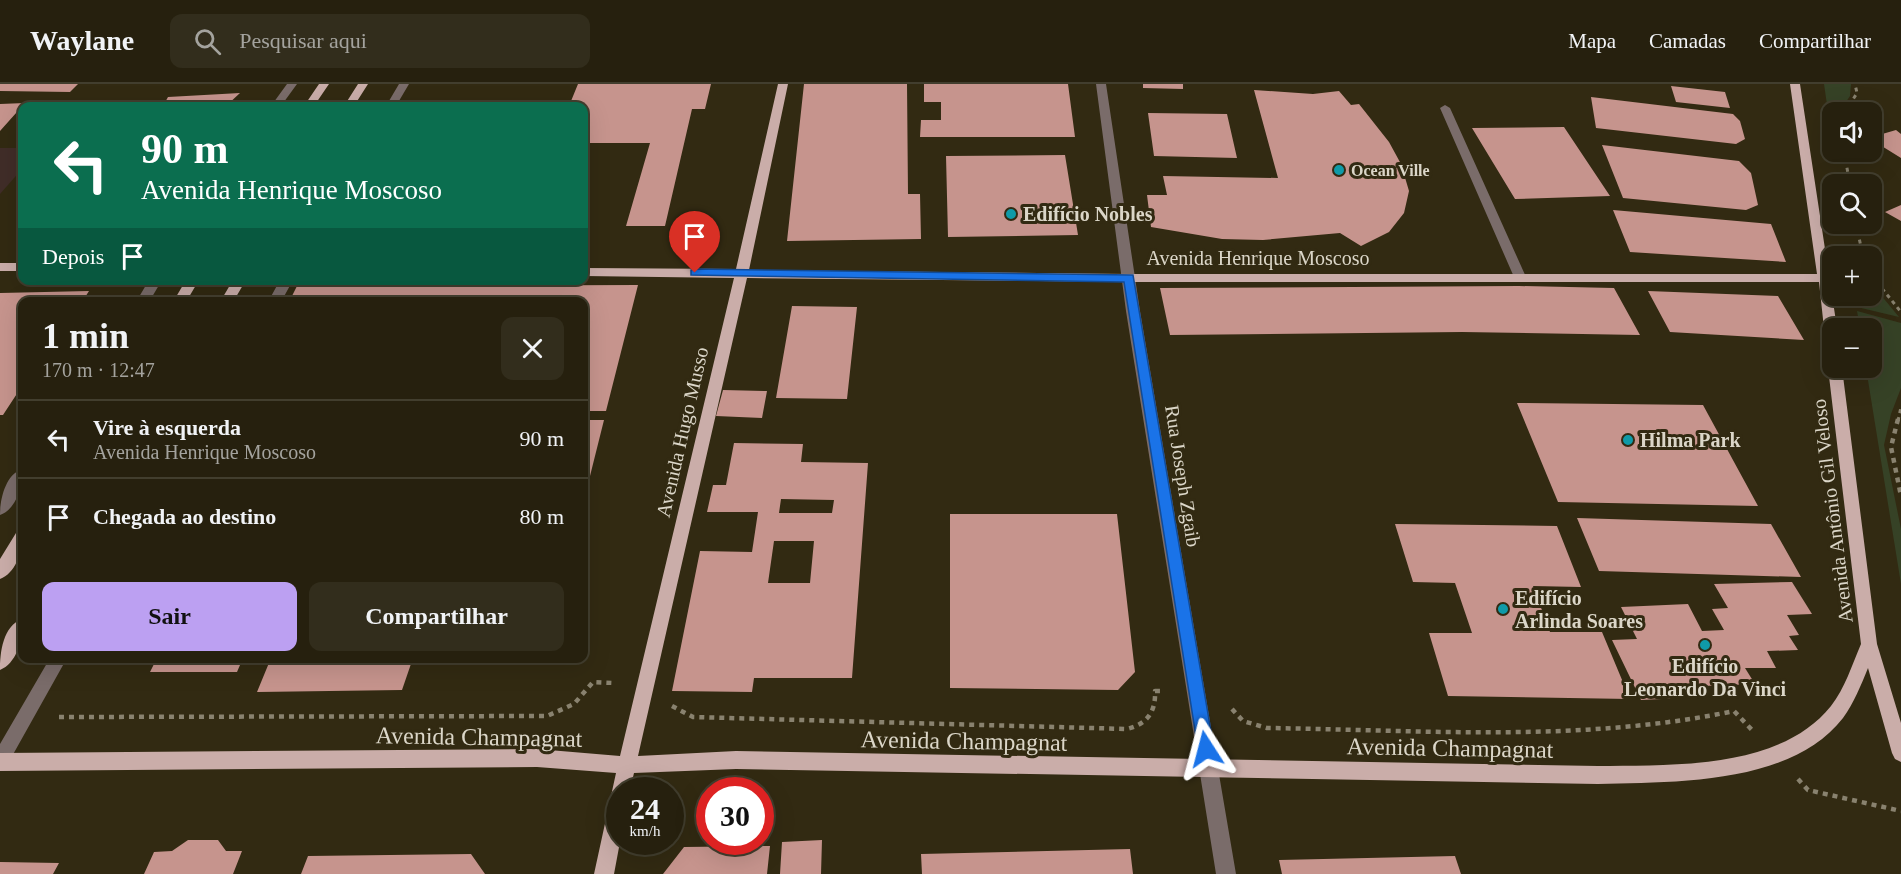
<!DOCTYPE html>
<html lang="pt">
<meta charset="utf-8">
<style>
body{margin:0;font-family:Georgia,serif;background:#322d1c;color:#f1f3f6;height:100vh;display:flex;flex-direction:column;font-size:22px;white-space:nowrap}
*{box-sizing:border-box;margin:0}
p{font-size:20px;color:#a4a39e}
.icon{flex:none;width:33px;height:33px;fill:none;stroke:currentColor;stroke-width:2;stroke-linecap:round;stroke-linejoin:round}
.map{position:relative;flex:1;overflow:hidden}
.side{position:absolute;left:18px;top:213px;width:570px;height:366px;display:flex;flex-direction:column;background:#26200e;border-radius:12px;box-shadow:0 6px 24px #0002,0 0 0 2px #423e2e}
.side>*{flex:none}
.hud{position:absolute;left:18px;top:18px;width:570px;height:183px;border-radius:12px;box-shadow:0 6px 24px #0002,0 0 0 2px #423e2e;background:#0b6e4f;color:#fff;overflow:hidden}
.fabs{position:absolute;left:1822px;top:18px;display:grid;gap:12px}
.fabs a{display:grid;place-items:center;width:60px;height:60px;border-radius:12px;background:#26200e;box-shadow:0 6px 24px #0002,0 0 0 2px #423e2e;font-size:30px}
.speed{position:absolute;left:606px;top:693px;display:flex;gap:12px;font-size:30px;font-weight:700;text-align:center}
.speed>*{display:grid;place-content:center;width:78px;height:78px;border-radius:50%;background:#26200e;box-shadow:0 6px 24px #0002,0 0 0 2px #423e2e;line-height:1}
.speed small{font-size:15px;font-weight:400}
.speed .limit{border:9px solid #d22;background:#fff;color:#111}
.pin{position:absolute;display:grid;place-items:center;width:51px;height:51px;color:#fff;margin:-62px -26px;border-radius:50% 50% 50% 0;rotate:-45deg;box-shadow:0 0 6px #0007}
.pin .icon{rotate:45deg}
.me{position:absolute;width:66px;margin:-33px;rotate:351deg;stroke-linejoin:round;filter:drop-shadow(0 0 4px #0008)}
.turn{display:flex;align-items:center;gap:21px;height:126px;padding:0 24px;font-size:27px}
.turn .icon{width:78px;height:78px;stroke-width:2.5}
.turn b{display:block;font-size:42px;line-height:51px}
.then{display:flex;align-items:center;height:57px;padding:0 24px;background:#0003;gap:12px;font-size:22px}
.round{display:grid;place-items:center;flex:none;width:63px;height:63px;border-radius:12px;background:#322d1c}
.overview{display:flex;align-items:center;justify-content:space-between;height:102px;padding:0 24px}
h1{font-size:36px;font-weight:800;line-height:45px}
.cta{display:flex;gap:12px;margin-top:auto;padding:12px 24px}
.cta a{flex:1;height:69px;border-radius:12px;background:#bca0f2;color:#111;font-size:24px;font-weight:800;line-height:69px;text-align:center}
.cta a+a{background:#322d1c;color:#f1f3f6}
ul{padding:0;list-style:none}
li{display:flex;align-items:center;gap:18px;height:78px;padding:0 24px;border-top:2px solid #423e2e}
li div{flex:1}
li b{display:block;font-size:22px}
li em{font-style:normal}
header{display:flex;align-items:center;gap:36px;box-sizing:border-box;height:84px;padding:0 30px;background:#26200e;border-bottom:2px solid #423e2e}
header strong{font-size:28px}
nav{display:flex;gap:33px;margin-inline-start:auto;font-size:21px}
.search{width:420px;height:54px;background:#322d1c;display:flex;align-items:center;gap:15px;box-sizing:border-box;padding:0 21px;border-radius:12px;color:#a4a39e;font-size:22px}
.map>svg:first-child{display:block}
.education{fill:#402d28}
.green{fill:#364226}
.building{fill:#c6948d;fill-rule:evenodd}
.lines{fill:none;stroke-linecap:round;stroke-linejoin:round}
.path-far1{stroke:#89826f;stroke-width:3;stroke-dasharray:4 4;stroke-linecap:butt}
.path{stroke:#89826f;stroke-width:4.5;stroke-dasharray:5 5;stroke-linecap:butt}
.minor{fill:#7a6c6a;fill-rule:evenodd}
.major{fill:#caada9;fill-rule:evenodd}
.route{fill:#1a73e8;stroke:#114b97;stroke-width:1.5}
.culture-dot{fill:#0f9aa8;stroke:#322a12;stroke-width:2}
.labels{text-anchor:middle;stroke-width:6;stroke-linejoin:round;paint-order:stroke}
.far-poi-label{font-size:16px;font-weight:bold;fill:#dbd6c8;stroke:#322a12;text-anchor:start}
.poi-label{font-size:20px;font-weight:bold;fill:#dbd6c8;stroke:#322a12;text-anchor:start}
.street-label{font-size:20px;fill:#dbd6c8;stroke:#322a12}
.near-street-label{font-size:24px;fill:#dbd6c8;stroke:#322a12}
</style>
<header>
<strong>Waylane</strong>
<div class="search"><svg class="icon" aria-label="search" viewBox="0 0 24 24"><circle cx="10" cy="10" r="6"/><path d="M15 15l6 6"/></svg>Pesquisar aqui</div>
<nav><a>Mapa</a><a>Camadas</a><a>Compartilhar</a></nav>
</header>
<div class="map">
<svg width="1901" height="790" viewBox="0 0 1901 790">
<rect width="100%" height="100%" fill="#322a12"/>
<!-- education -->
<path class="education" d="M0,64H22V85L0,110Z"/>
<!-- green -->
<path class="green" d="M1824,0H1851L1850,12L1839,28H1833V62Z
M1872,200L1875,204L1899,233L1857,223L1856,212H1872Z
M1857,227L1901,239V304L1891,330L1884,361L1901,445V500L1866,284H1872V244H1860Z"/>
<!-- building -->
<path class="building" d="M0,0H78L70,8L0,7Z
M578,0H711L705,25H692L665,142H626L650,59H584V22H569Z
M804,0H907L908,110H920L921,155L787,157Z
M924,0H1068L1075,53H920L921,36H941V18H924Z
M1143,0H1183V5L1143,4Z
M1671,2L1725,8L1730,24L1676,18Z
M1254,6L1313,10L1339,7L1351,21L1359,20L1389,58L1401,80L1409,107L1404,129L1389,148L1361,162L1340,149L1263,156L1222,155L1151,143L1147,111H1167L1163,92L1278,94Z
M240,9L226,22H163L168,13Z
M1591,13L1733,30L1740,37L1745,55L1736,60L1596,44Z
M25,19L0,47V20Z
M1148,29L1227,30L1237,74L1154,72Z
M1564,43L1610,112L1515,115L1472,44Z
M1896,46L1901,50V74L1872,56V53Z
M1602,61L1739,77L1751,89L1758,121L1746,126L1623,114Z
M1065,71L1078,151L948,153L946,72Z
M1901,121V137L1885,128Z
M1613,126L1771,140L1786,178L1630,168Z
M638,201L606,327H584V218H289L297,202Z
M1519,202L1614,204L1640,251L1462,248L1170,251L1160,204Z
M89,207L82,218H22V302L3,331H0V209Z
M1648,207L1778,212L1804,256L1670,248Z
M792,222L857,223L847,315L776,314Z
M723,306L767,307L762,334L716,332Z
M1517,319L1703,321L1758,422L1558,418Z
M584,336H604L584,416Z
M734,359L803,360L801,378L868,379L852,594H754L752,608L672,607L700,467L752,468L758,428H707L713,401H726ZM781,415L834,416L832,429H779ZM774,457H814L810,499H768Z
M950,430H1117L1135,588L1118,606L950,604Z
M1577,434L1771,440L1801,493L1599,487Z
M1395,440L1557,442L1581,503L1533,502L1550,548H1602L1630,615L1448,612L1429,549H1472L1455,499L1413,498Z
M1792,498L1812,530L1787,531L1799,551L1789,552L1798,566L1767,567L1776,584H1745L1755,600L1676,603L1682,614L1641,616L1612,556L1637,555L1621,523L1688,520L1702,547L1724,546L1712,525L1728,524L1714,500Z
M157,574H243L237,588H150Z
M271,574H413L402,606L257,608Z
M491,574H527V576L490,578Z
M188,756H218L226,767H242L233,790H144L154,768L172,767Z
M822,756L821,790H780L782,758Z
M770,762L767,790H663L684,763Z
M1130,765L1133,790H922L921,770Z
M471,770L485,790H301L308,772Z
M1455,772L1461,790H1282L1279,776Z
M0,778L59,779L53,790H0Z"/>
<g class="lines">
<!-- path-far1 -->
<path class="path-far1" d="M1845,28L1857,9L1855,0
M1844,68L1850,100
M1856,140L1863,172
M1872,192L1901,228
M1898,337L1901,323"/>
<!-- path -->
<path class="path" d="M1898,335L1891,363L1901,412
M672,622L693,633L1127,645C1147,640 1156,628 1155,607H1164
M1232,625L1243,637L1267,644C1422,646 1581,659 1734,627L1752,646
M59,633L547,632L574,620L593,598L614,599
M1798,695L1808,706L1901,727"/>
<!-- minor -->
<path class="minor" d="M287,0H297L281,22H271Z
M399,0H409L396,22H386Z
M1096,0H1106L1140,227L1236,790H1216L1126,227Z
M1445,21L1450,24L1526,193L1525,196H1515L1514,193L1440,24Z
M149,196H162L149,218H136Z
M280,196H293L281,218H268Z
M22,385C24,400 16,426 0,431C0,416 5,391 22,385Z
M50,574H67L6,683L0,686V660Z"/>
<!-- major -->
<path class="major" d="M319,0H329L314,22H304Z
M358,0H368L354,22H344Z
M778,0H788L749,186L1129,190H1817L1790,0H1800L1837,244H1833V268L1826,263L1819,198H1129L747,194L638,672L736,667L1598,682C1671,681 1780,686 1831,622C1845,604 1852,581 1861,560L1828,284L1833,280V284H1842L1877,560L1901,639V678L1895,675L1892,669L1868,584C1861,601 1854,619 1843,634C1791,701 1675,698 1598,700L736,685L634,689L630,706H620V758L614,790H594L616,689L537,683L0,687V669L537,665L620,672L734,194L584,192V184L736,185Z
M0,179H22V187H0Z
M186,196H199L186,218H173Z
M233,196H246L233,218H220Z
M22,448C24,463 17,489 0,495V475L16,449Z
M22,535C24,551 18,579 0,586C0,568 3,542 22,535Z"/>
</g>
<!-- route -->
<path class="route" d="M695,185L1133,191L1214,665L1212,671L1206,673L1200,671L1198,665L1124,198L691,191V186Z"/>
<!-- markers -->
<g class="culture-dot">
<circle cx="1339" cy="86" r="6"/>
<circle cx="1011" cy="130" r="6"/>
<circle cx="1628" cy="356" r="6"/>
<circle cx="1503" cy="525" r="6"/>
<circle cx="1705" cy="561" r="6"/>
</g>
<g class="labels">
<!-- far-poi labels -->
<g class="far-poi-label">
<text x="1351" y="92">Ocean Ville</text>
</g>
<!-- poi labels -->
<g class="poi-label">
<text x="1023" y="137">Edifício Nobles</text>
<text x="1640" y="363">Hilma Park</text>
<text x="1515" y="521">Edifício<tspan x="1515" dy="23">Arlinda Soares</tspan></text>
<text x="1705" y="589" text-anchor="middle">Edifício<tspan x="1705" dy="23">Leonardo Da Vinci</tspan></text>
</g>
<!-- street labels -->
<g class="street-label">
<text x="1258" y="181">Avenida Henrique Moscoso</text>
<text transform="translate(682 348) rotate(-77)" y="7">Avenida Hugo Musso</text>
<text transform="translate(1183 392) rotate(81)" y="7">Rua Joseph Zgaib</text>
<text transform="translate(1832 427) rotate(-97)" y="7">Avenida Antônio Gil Veloso</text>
</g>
<!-- near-street labels -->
<g class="near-street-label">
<text transform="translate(479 653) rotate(1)" y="8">Avenida Champagnat</text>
<text transform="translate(964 657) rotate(1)" y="8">Avenida Champagnat</text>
<text transform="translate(1450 664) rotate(1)" y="8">Avenida Champagnat</text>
</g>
</g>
</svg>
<div class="fabs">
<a><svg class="icon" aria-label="sound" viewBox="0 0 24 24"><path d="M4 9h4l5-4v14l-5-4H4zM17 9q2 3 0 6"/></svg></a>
<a><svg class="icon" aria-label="search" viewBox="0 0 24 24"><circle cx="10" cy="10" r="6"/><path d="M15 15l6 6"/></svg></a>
<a>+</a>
<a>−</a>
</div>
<div class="speed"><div>24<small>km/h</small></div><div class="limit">30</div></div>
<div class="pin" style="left:695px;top:189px;background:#d93025"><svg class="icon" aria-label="arrive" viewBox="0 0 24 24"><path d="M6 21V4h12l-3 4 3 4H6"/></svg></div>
<svg class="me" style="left:1206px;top:665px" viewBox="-20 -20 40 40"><path d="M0-17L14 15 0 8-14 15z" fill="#1a73e8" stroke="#fff" stroke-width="4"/></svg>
<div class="hud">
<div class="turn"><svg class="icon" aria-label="left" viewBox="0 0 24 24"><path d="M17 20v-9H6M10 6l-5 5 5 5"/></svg><div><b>90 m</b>Avenida Henrique Moscoso</div></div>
<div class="then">Depois<svg class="icon" aria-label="arrive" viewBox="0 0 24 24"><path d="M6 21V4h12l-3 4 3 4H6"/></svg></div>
</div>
<section class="side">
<div class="overview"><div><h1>1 min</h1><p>170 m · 12:47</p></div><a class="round"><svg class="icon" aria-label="close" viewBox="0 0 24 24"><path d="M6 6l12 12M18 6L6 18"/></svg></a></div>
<ul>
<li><svg class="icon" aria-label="left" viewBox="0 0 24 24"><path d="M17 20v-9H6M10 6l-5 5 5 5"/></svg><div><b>Vire à esquerda</b><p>Avenida Henrique Moscoso</p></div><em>90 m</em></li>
<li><svg class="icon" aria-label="arrive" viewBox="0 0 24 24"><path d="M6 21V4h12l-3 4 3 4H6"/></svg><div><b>Chegada ao destino</b></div><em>80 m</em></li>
</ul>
<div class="cta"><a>Sair</a><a>Compartilhar</a></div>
</section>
</div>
